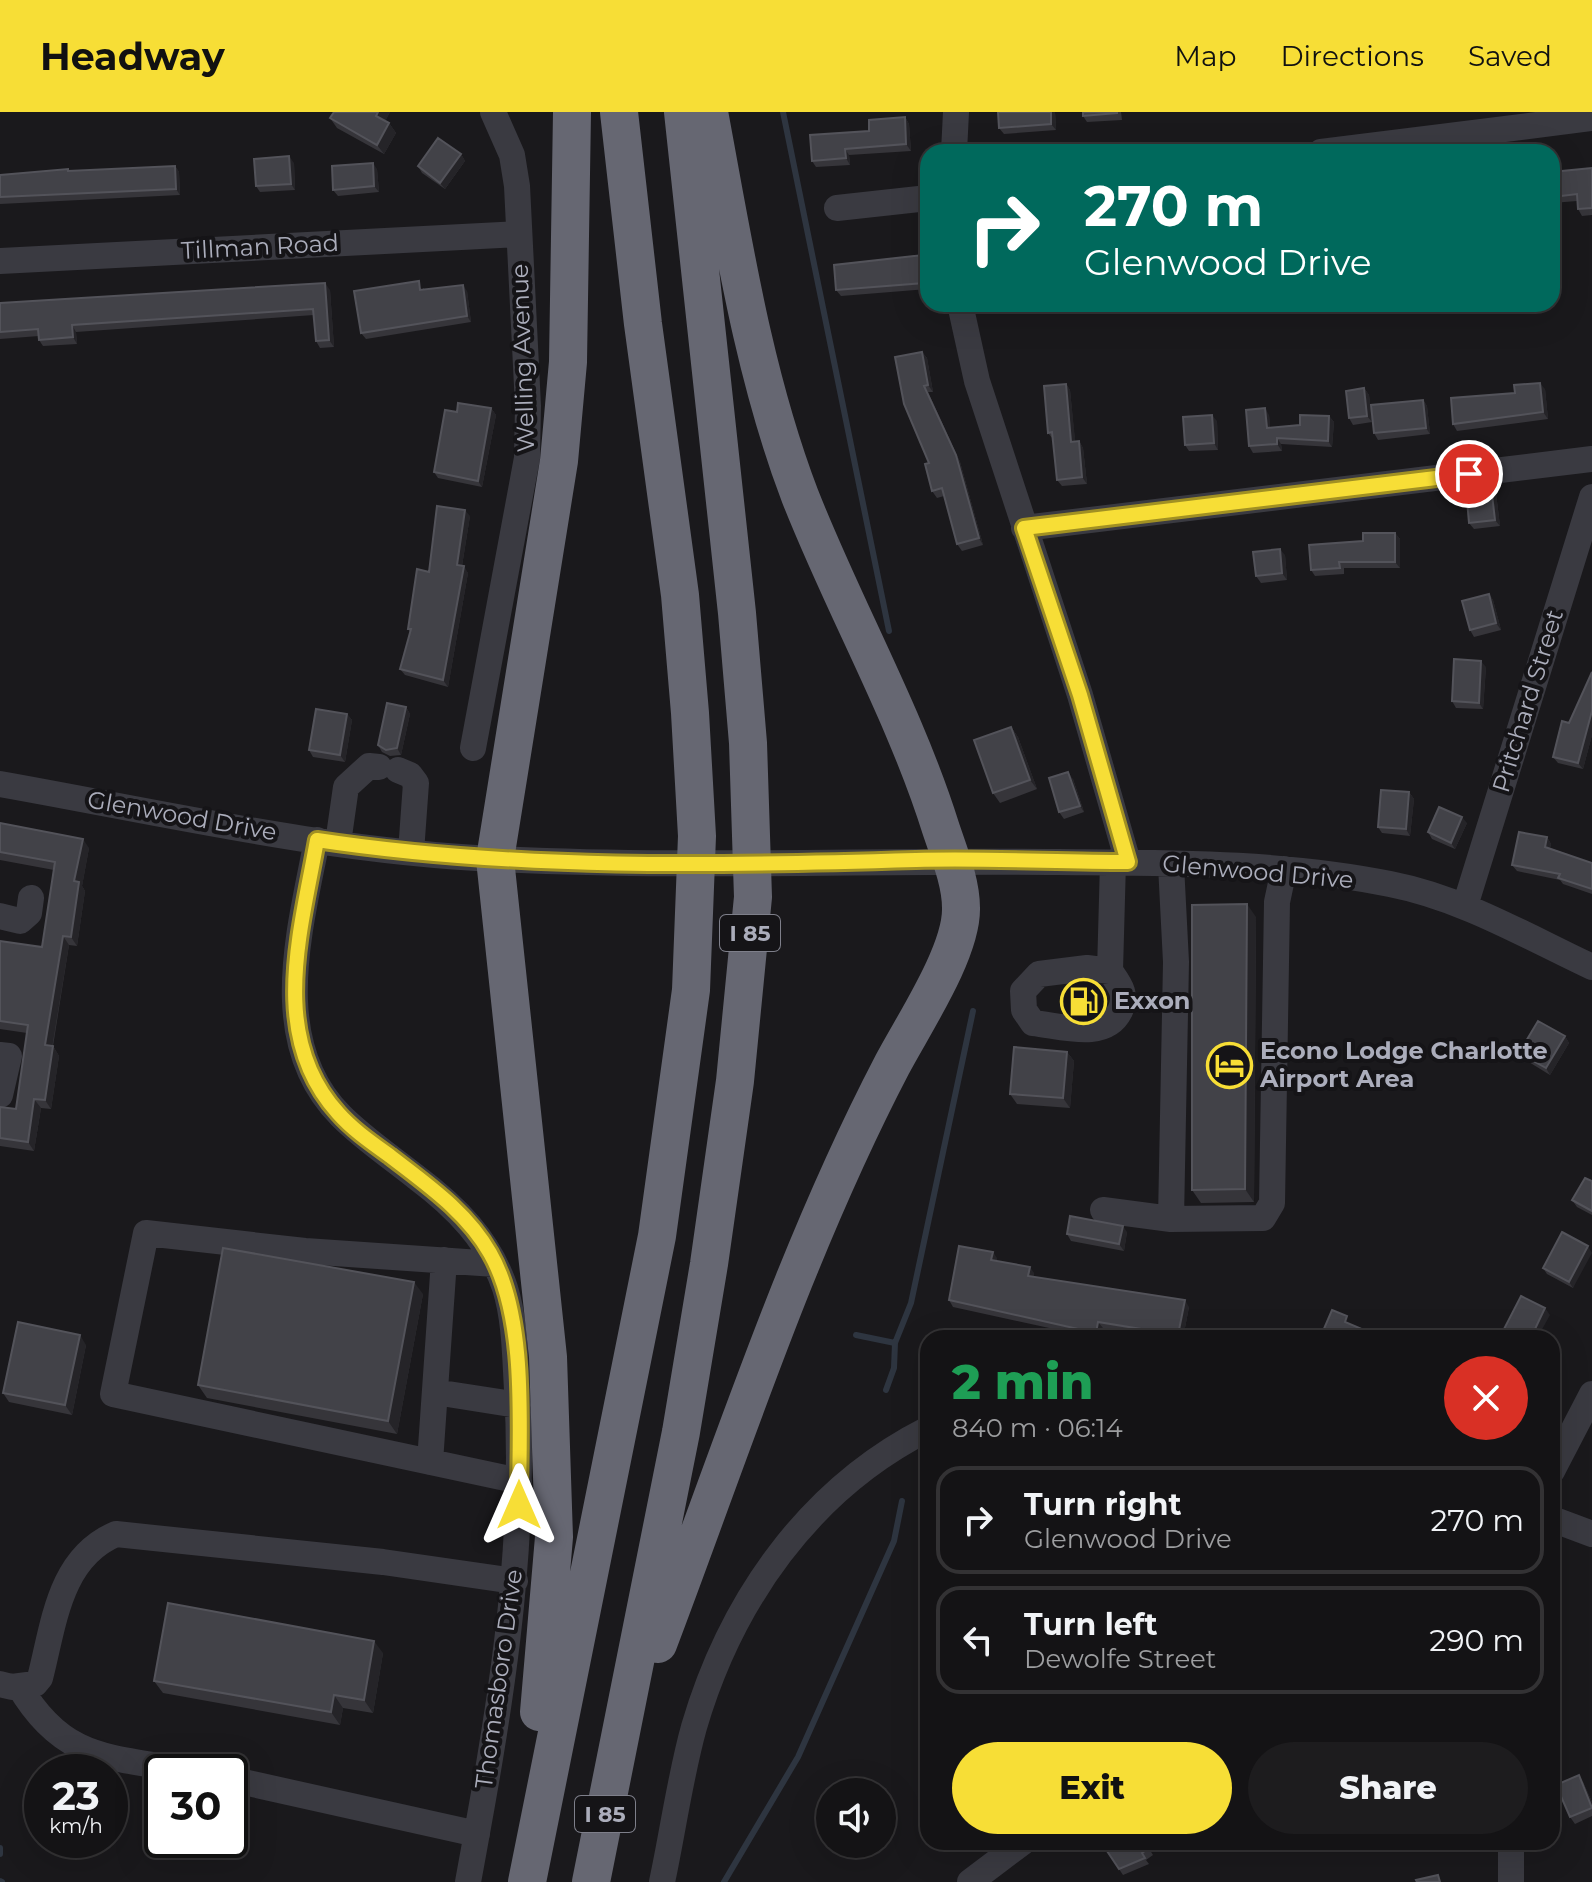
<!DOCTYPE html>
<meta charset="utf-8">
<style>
body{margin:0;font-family:Montserrat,sans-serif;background:#1d1c1e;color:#f1f3f6;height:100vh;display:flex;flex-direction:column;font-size:30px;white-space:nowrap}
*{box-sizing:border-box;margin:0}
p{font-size:26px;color:#9d9ea0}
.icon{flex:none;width:44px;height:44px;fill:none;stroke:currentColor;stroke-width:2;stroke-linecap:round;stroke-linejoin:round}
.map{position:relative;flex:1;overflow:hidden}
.side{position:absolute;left:920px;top:1218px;width:640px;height:520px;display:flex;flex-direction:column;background:#141315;border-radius:24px;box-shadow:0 8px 32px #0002,0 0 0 2px #333234}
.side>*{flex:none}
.guide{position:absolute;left:920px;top:32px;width:640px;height:168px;border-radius:24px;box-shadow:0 8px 32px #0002,0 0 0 2px #333234;background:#00695c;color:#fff;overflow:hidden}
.tools{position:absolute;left:816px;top:1666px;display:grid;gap:16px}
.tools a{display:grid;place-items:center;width:80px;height:80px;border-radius:50%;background:#141315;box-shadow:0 8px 32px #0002,0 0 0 2px #333234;font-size:40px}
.speed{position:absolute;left:24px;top:1642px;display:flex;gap:16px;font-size:40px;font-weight:700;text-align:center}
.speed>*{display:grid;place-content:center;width:104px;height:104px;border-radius:50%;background:#141315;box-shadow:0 8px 32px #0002,0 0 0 2px #333234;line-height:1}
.speed small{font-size:20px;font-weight:400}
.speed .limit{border:4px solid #111;border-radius:12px;background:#fff;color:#111}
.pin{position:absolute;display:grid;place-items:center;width:68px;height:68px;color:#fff;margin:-34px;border:4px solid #fff;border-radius:50%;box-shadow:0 2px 8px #0007}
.me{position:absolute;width:88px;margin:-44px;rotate:0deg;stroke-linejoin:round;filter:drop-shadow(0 0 6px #0008)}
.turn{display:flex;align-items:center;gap:28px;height:168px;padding:0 32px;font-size:36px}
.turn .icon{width:104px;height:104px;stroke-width:2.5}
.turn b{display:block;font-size:56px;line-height:68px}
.round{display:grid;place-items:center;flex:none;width:84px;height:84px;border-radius:42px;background:#1d1c1e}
.headline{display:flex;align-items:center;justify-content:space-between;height:136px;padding:0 32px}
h1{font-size:48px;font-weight:800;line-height:60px;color:#1e9e55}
.cta{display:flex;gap:16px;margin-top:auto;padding:16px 32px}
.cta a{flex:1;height:92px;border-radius:48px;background:#f7de36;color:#111;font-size:32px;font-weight:800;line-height:92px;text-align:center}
.cta a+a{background:#1d1c1e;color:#f1f3f6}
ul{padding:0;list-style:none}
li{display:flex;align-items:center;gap:24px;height:108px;margin:0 16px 12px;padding:0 16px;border:4px solid #333234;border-radius:24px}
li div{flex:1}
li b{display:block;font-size:30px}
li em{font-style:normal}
header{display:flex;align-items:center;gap:48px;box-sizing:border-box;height:112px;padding:0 40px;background:#f7de36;color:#111}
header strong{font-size:38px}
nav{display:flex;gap:44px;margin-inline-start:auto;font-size:28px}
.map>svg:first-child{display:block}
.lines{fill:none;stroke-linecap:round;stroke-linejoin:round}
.stream{stroke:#2e3540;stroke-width:6}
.minor{stroke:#3a3a41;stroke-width:26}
.highway{stroke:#666772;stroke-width:38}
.wall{fill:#36353a}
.shaded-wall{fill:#252428}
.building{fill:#424248;stroke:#53535a;stroke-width:2}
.route-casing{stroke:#a19023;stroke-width:20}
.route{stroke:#f7de36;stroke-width:14}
.labels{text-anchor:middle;stroke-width:8;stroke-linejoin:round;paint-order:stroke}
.shield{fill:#151417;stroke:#7e7f8a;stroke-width:2}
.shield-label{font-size:22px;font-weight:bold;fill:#abadbb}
.street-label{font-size:24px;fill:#abadbb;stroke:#151417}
.poi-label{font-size:24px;font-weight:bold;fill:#abadbb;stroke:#151417;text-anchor:start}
</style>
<header>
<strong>Headway</strong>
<nav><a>Map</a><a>Directions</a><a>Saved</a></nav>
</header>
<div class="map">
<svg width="1592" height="1770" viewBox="0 0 1592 1770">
<rect width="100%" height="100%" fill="#1a191c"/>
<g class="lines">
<!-- stream -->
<path class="stream" d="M783,0L889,519
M856,1223L895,1231
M886,1278L894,1256L895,1231L911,1191L973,899
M0,1736V1742
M0,1769L2,1770
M724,1770L798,1645L894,1429L902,1389"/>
<!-- minor -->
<path class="minor" d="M954,40L956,0
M1321,40L1592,6
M837,96L928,86
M0,149L519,122
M960,192L977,269L1080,583L1128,750
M1024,416L1592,347
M473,636L527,346L528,294L517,74L512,43L493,0
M398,658L410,663L416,671L411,740
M0,672C164,701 330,740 498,747C684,756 871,748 1058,750C1168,751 1282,750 1390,772C1462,786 1526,824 1592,855
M317,728C300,818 267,930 341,1004C364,1027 391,1045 416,1065C456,1095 489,1128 505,1176C515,1208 515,1245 517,1278C527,1445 498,1607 468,1770
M338,731L346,675L369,654L379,655
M1171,753L1176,850L1171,1107L1263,1106L1272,1091L1277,790L1284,757
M1465,794L1592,385
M0,804L20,809L29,801L31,786
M1110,859C1119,872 1128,882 1120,899C1105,929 1062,914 1033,911L1024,898L1023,879L1039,862L1087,856L1110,859L1113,750
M0,943L9,944L0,983
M1103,1098L1171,1107
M495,1152L305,1139L146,1121L113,1282L519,1369
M435,1280L518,1293
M430,1350L444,1148
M1552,1359L1592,1282
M1552,1407L1592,1422
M0,1572L12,1575L35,1572L40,1566C54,1512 59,1446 116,1422L383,1450L515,1469
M19,1574C65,1652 113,1644 194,1660
M230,1667L477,1722
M1511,1730V1770
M662,1770C673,1719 680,1665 694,1615C731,1489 809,1377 928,1317
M970,1770L1023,1730"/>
<!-- highway -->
<path class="highway" d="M658,1532C732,1337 795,1139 892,953C913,913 962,840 961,796C961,770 949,741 941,717C905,602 844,496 800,384C753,261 733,128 709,0
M539,1600L554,1425L548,1245L495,747L559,349L568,250L572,0
M527,1770L657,1124L691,878L697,724L690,601L680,483L643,212L619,0
M591,1770L681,1320L709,1152L735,969L753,785L748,631L737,501L683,0"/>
</g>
<!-- wall -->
<path class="wall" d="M334,0H390L385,9L389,11L396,21L384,42L337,16L330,6Z
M998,0H1055L1056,18L1004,22L999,16Z
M1083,0H1121L1122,8L1087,10L1083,4Z
M905,5L909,12L911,39L849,43L850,53L816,55L812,49L869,19Z
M461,42L465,49L445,77L422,61L418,54Z
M294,51L295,78L260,80L256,74Z
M175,54L179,60L180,83L0,92V63Z
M1592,56V103L1582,104L1578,97L1577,89L1552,91V60Z
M377,57L379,80L338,84L333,78Z
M923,143L927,150L928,177L841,184L836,178Z
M424,176V178L467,179L471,210L366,227L361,221Z
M330,178L334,235L320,236L316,229L314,203L76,220L77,232L43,234L39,228V224L0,227V191Z
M922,240L927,246L933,280H928L960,350L983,433L962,439L957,432L944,384L937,386L932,379Z
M1066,272L1070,278L1075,330L1079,329L1083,336L1087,372L1062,374L1057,368L1053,327L1048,321Z
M1364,276L1369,283L1372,310L1353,313L1349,306Z
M1545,277L1548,307L1457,319L1453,312L1515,281Z
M1423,288L1427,294L1430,322L1378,328L1374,321Z
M491,296L496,303L482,375L438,366L434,360L457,300Z
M1269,303L1270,316L1300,313L1329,304L1334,310L1332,335L1281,332L1282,339L1253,341L1249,334Z
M1217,309L1218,338L1189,339L1185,333Z
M1491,374L1496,381L1500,414L1474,417L1469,411Z
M470,404L462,454L468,461L448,575L405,563L400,557L410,520L408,517L429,460Z
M1395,421L1400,427V456H1344V462L1315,464L1311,458L1363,429Z
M1285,443L1287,468L1261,471L1256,464Z
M1489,482L1493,488L1501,518L1474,525L1470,518Z
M1486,555L1483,597L1456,596L1452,589Z
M1592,560V623L1583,657L1558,651L1553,645Z
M406,595L410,602L401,643L390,644L382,640L378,633Z
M347,602L352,608L345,650L313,645L309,638Z
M1011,615L1018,625L1037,677L1000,691L993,681Z
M1073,667L1084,700L1064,707L1059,700Z
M1409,680L1414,687L1410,724L1382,721L1378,715Z
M0,711L89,736L82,774L85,779L77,834L69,833L53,934L59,944L51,997L41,996L34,1039L0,1034V995L16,997L27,921L0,917V829L42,835L54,758L0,748Z
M1467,711L1455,737L1432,727L1428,720Z
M1547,725L1551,732L1550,736L1592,751V782L1563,772L1560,768L1517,759L1512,753Z
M1256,805L1254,1090L1201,1091L1192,1078Z
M1565,924L1569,931L1550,963L1524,947L1519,941Z
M1067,940L1074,949L1070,996L1017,992L1010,982Z
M1592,1069V1103L1577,1095L1572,1088Z
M1127,1120L1124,1139L1071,1129L1067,1122Z
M1588,1134L1573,1176L1547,1162L1543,1156Z
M997,1146V1149L1034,1161L1033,1165L1189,1195L1183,1226H1163L1103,1216L1101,1226H1095L953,1195L949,1188Z
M423,1182L397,1322L207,1286L198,1273Z
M86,1233L72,1303L9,1290L3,1281Z
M383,1541L373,1601L343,1596L340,1613L163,1581L154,1569Z
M1583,1670L1592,1690V1704L1575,1712L1570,1705Z
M1101,1730H1145L1153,1743L1146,1748L1149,1752L1123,1763Z
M1408,1730H1438L1437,1739L1413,1737Z"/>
<!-- shaded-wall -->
<path class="shaded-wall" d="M378,0H390L383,14L376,4Z
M1051,0H1055L1056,18L1051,12Z
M905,5L909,12L911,39L906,32Z
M389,11L396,21L384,42L377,33Z
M845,37L849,43L850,53L846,46Z
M461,42L465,49L445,77L440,71Z
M289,44L294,51L295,78L291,72Z
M373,51L377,57L379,80L374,74Z
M175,54L179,60L180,83L176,77Z
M923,143L927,150L928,176L924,171Z
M325,171L330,178L334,235L329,228Z
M463,173L467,179L471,210L467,204Z
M72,213L76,220L77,232L73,225Z
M922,240L927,246L933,280L928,273Z
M1540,271L1545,277L1548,307L1543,300Z
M1066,272L1070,278L1076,336L1071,330Z
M924,274L928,280L960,350L983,433L979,426Z
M1364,276L1369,283L1372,310L1367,304Z
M1423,288L1427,294L1430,322L1426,316Z
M491,296L496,303L482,375L478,369Z
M1265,296L1269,303L1271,323L1267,316Z
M1212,303L1217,309L1218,338L1214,331Z
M1329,304L1334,310L1332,335L1328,329Z
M1277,326L1281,332L1282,339L1277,332Z
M1079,329L1083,336L1087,372L1082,365Z
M1491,374L1496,381L1500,414L1495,408Z
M465,398L470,404L461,460L457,453Z
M1395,421L1400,427V456L1395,450Z
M1280,437L1285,443L1287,468L1282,461Z
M464,454L468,461L448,575L443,568Z
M1489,482L1493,488L1501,518L1496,511Z
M1481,549L1486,555L1483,597L1479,591Z
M406,595L410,602L401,643L397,636Z
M1592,599V623L1583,657L1578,651Z
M347,602L352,608L345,650L340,643Z
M1011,615L1018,625L1037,677L1030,668Z
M1068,660L1073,667L1084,700L1080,694Z
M1409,680L1414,687L1410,724L1406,717Z
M1462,705L1467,711L1455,737L1451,731Z
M1547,725L1551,732L1549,741L1545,735Z
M83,727L89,736L82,774L85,779L77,834L71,825L74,769Z
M1247,792L1256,805L1254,1090L1245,1077Z
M63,824L69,833L51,942L45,933Z
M1565,924L1569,931L1550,963L1546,956Z
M53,934L59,944L51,997L45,988Z
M1067,940L1074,949L1070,996L1063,986Z
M34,987L41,996L34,1039L28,1030Z
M1123,1114L1127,1120L1124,1139L1119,1132Z
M1588,1134L1592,1141L1573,1176L1569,1170Z
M993,1140L997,1146L996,1154L991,1148Z
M1030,1155L1034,1161L1032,1171L1028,1164Z
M414,1170L423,1182L397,1322L388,1309Z
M1185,1188L1189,1195L1183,1226H1180L1178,1223Z
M1545,1196L1550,1203L1540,1221L1543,1226H1536L1535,1217Z
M1098,1210L1103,1216L1101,1226L1096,1221Z
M80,1223L86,1233L72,1303L65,1293Z
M374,1529L383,1541L373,1601L364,1588Z
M334,1583L343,1596L340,1613L331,1600Z
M1579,1663L1583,1670L1592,1690V1695Z
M1433,1730H1438L1437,1739L1432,1733Z"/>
<!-- building -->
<path class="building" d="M334,0H378L376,4L389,11L377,33L330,6Z
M998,0H1051V12L999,16Z
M1083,0H1117V1L1083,4Z
M905,5L906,32L845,37L846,46L812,49L810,23L869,19V8Z
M438,26L461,42L440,71L418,54Z
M289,44L291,72L256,74L254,47Z
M373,51L374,74L333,78L332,54Z
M175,54L176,77L0,85V63L68,57V59Z
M1592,56V96L1578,97L1577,82L1552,85V60Z
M923,143L924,171L836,178L834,153Z
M419,169L420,178L463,173L467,204L361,221L354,179Z
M325,171L329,228L316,229L313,197L72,213L73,225L39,228L38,217L0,220V191Z
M922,240L928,273L924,274L956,343L979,426L957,432L942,376L932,379L925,352L929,351L904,292L895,245Z
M1540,271L1543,300L1453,312L1451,286L1515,281L1514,273Z
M1066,272L1071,330L1079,329L1082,365L1057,368L1052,320L1048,321L1044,274Z
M1364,276L1367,304L1349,306L1346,279Z
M1423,288L1426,316L1374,321L1371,293Z
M458,291L491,296L478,369L434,360L445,298L457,300Z
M1265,296L1267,316L1300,313V303L1329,304L1328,329L1277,326V332L1249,334L1246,298Z
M1212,303L1214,331L1185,333L1183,305Z
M1491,374L1495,408L1469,411L1466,377Z
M437,394L465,398L457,453L464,454L443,568L400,557L411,517H408L417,457L429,460Z
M1363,421H1395V450H1339L1340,456L1311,458L1309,433L1363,429Z
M1280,437L1282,461L1256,464L1253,440Z
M1489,482L1496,511L1470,518L1462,489Z
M1454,547L1481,549L1479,591L1452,589Z
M1592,560V599L1578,651L1553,645L1562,609L1569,611Z
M387,591L406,595L397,636L386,638L378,633Z
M316,597L347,602L340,643L309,638Z
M1011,615L1030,668L993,681L974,628Z
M1068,660L1080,694L1059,700L1049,666Z
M1381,678L1409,680L1406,717L1378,715Z
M1439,695L1462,705L1451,731L1428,720Z
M0,711L83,727L74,769L79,770L71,825L63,824L45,933L53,934L45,988L34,987L28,1030L0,1026V995L16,997L28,913L0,909V829L42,835L55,750L0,740Z
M1519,720L1547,725L1545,735L1592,751V777L1558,766L1560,762L1512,753Z
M1247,792L1245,1077L1192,1078V793Z
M1538,909L1565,924L1546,956L1519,941Z
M1014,935L1067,940L1063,986L1010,982Z
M1585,1066L1592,1069V1099L1572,1088Z
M1070,1104L1123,1114L1119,1132L1067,1122Z
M1562,1120L1588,1134L1569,1170L1543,1156Z
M959,1134L993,1140L991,1148L1030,1155L1028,1164L1185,1188L1178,1223L1098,1210L1096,1221L949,1188Z
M223,1136L414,1170L388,1309L198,1273Z
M1521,1184L1545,1196L1535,1217L1539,1219L1536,1226H1510L1512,1221L1504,1217Z
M1332,1198L1347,1204L1345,1210L1376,1223L1375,1226H1320Z
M18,1210L80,1223L65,1293L3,1281Z
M168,1491L374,1529L364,1588L334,1583L331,1600L154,1569Z
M1579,1663L1592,1696L1570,1705L1556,1673Z
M1101,1730H1145L1149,1736L1142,1741L1145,1746L1119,1757Z
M1408,1730H1433L1432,1733Z
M1438,1763L1440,1770H1417L1416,1768Z"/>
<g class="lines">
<defs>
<path id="route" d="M519,1393C519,1318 528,1207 490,1141C467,1100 426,1072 390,1044C372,1031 353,1018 338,1001C268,924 301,819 317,728C515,758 717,754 916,748C986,746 1057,750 1128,750L1080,583L1024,416L1469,362"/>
</defs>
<!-- route casing -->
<use href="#route" class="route-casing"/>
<!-- route -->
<use href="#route" class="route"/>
</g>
<!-- icons -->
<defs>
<symbol id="fuel-ring" viewBox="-11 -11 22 22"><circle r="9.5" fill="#151417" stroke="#f7de36" stroke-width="1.5"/><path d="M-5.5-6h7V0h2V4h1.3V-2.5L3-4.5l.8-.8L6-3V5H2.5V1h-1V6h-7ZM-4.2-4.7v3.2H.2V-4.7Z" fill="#f7de36"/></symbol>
<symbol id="hotel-ring" viewBox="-11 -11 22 22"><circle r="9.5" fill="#151417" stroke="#f7de36" stroke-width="1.5"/><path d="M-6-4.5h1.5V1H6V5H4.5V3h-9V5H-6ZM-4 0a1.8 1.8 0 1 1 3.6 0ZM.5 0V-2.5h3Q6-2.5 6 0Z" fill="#f7de36"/></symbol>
</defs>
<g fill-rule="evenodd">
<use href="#fuel-ring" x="1058" y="864" width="51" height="51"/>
<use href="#hotel-ring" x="1204" y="928" width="51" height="51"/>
</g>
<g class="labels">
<!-- shield labels -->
<g class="shield">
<rect x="720" y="803" width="60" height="36" rx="6"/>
<rect x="575" y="1684" width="60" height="36" rx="6"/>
</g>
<g class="shield-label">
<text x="750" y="829">I 85</text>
<text x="605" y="1710">I 85</text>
</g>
<!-- street labels -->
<g class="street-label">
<text transform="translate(260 135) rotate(-3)" y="8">Tillman Road</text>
<text transform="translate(523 246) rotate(-92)" y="8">Welling Avenue</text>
<text transform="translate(1528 589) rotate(-73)" y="8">Pritchard Street</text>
<text transform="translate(182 704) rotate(10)" y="8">Glenwood Drive</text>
<text transform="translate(1258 760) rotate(5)" y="8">Glenwood Drive</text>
<text transform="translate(499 1567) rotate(-82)" y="8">Thomasboro Drive</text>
</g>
<!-- poi labels -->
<g class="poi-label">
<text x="1114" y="897">Exxon</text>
<text x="1260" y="947">Econo Lodge Charlotte<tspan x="1260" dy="28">Airport Area</tspan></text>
</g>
</g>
</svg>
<div class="tools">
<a><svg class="icon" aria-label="sound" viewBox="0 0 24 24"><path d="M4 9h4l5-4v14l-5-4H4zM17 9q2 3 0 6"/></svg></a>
</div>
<div class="speed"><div>23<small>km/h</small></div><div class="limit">30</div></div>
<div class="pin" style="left:1469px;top:362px;background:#d93025"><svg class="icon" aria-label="arrive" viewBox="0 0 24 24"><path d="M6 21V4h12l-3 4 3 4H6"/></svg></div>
<svg class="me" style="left:519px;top:1393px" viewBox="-20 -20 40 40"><path d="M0-17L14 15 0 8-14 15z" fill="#f7de36" stroke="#fff" stroke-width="4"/></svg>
<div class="guide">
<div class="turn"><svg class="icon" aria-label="right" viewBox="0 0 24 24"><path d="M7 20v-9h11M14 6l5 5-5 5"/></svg><div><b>270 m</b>Glenwood Drive</div></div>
</div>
<section class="side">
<div class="headline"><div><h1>2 min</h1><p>840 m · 06:14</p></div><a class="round" style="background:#d93025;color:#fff"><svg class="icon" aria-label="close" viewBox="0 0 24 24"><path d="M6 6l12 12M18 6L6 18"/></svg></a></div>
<ul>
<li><svg class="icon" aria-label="right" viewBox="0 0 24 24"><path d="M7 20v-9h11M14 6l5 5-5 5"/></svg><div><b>Turn right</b><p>Glenwood Drive</p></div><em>270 m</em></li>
<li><svg class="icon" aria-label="left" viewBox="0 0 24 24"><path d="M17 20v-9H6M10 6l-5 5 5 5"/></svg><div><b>Turn left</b><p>Dewolfe Street</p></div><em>290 m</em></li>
</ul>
<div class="cta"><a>Exit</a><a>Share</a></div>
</section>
</div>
